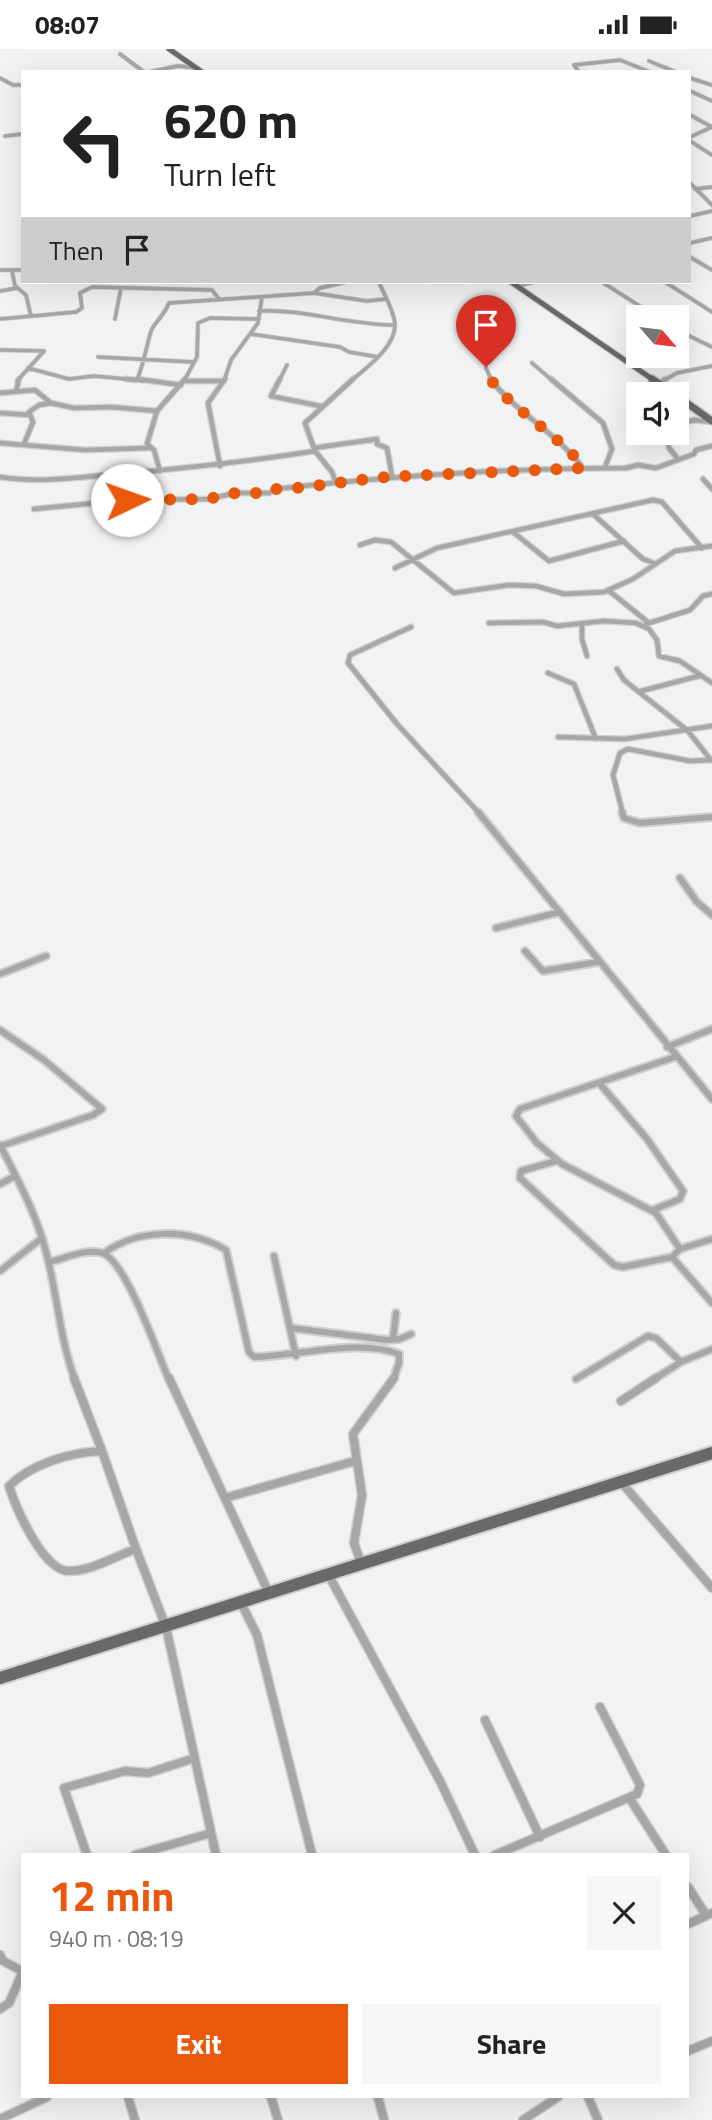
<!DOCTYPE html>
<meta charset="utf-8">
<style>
body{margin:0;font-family:"Titillium Web",sans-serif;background:#f6f6f6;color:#222;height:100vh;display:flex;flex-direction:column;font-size:26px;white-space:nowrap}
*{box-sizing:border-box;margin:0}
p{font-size:23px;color:#767676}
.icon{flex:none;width:38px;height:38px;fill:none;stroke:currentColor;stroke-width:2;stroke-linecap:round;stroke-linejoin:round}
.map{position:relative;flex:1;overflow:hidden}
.drawer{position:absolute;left:21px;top:1804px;width:668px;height:245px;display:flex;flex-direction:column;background:#fff;border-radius:0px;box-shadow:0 7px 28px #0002}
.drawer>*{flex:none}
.banner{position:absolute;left:21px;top:21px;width:670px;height:214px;border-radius:0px;box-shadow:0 7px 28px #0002;background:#fff;color:#222;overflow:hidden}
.needle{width:46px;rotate:118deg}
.controls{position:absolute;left:626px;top:256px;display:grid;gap:14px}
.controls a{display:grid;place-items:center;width:63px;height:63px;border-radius:0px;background:#fff;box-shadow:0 7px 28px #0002;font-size:35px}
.pin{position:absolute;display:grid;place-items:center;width:60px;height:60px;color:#fff;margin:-72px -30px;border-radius:50% 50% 50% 0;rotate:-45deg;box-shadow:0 0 7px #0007}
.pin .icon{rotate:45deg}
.me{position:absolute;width:77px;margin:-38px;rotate:87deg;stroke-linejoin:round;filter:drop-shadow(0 0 5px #0008)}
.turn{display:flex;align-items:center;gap:24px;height:147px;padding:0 28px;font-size:32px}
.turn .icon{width:91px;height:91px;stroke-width:2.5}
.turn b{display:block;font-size:49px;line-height:60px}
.then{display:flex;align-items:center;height:66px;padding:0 28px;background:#0003;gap:14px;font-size:26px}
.round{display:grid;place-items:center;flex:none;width:74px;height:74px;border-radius:0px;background:#f6f6f6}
.summary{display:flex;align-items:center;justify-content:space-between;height:119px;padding:0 28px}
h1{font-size:42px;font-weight:700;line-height:52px;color:#ea580c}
.button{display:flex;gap:14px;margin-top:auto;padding:14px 28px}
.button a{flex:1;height:80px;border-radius:0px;background:#ea580c;color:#fff;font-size:28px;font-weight:700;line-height:80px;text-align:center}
.button a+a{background:#f6f6f6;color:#222}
.status{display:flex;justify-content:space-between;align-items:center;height:49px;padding:0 35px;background:#fff;direction:ltr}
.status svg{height:19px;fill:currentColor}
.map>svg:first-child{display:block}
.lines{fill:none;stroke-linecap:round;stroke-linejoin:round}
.street-far3-casing{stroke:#cfd0d2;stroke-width:5}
.street-far2-casing{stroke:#cfd0d2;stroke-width:7}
.street-far1-casing{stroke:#cfd0d2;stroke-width:10}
.street-casing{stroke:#cfd0d2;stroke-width:11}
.primary-far2-casing{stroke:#cfd0d2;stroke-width:7}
.primary-far1-casing{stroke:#cfd0d2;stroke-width:10}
.primary-casing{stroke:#cfd0d2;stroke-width:16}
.street-far3{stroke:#a7a7a6;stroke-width:3.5}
.street-far2{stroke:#a7a7a6;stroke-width:4.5}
.street-far1{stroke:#a7a7a6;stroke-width:6}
.street{stroke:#a7a7a6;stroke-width:8}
.primary-far2{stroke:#6a6868;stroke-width:5}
.primary-far1{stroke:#6a6868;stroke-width:7}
.primary{stroke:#6a6868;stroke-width:12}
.route{stroke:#ea580c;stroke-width:12;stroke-dasharray:0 21.6}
</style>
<div class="status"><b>08:07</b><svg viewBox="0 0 49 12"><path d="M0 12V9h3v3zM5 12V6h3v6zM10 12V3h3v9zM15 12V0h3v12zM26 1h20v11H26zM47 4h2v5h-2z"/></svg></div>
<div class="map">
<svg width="712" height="2071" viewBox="0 0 712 2071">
<rect width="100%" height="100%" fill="#f1f2f4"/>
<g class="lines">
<defs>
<path id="street-far3" d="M120,5L144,23
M649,12L676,23
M149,23L178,17L197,19
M579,23L574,16L620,11L650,23
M0,29L13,36H23
M690,29L712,36
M690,42L712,52
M690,66L712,78
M5,87L23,85
M690,88L712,78
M690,92L712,106
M690,134L712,156
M695,140L712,138
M690,167L712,162
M690,194L712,189
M690,208L712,221
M0,221H23
M12,222L15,237L26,246L31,267
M433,233H464
M602,233L657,268
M665,233L712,263
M517,237L534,233
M0,242L17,239
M314,244L320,239L346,233
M259,262C305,260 348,276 394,276
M0,270L76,263L82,259L80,244L92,238L212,241L219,250
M115,270L121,239
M677,281L712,298
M250,285L340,298L349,303L378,308
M0,301L44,302L17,332
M98,308L193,313
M532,314L553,332
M28,319L69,330L94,327L137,331
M486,319L492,332
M143,332L137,331C144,314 146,299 151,282C154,274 164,267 169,254L314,244L367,252L386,250
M184,332L197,308L198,274L210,269L259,270
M224,332L231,311L258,274L262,248
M279,332L287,316
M351,332C366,319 396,298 395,275C394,261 384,246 379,233
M663,332L677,324L712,317"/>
<path id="street-far2" d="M126,330L137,331
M137,330L181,336
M280,330L271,347L320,357
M490,330C517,364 557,384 583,419
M551,330L603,374L612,400L605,418
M184,332H224
M659,334L666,330
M16,342L19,330
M0,344L35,341L51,354
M0,364L30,366
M677,375L694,371L712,373
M667,383L669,399L677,409
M0,394L85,401L150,399
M24,395L33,373L29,363L39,356L51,354L74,359L111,358L157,362
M314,399L377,390V395L387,399L392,427
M220,417L208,354L225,330
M160,422L154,401L147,395L157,362L185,330
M0,428C36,434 71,429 107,426C177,420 246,413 315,402
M703,430L712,440
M336,434L332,423L315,402L305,374L353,330
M34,460L127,451L208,450L236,444H269L276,440C393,427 509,419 626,419L638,416L656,419L694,405L696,401L712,397
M593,465L643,510L654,514
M513,483L549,512L624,492
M360,496L375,491L391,493L454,544L509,536L536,537L564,545L604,543L633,530L675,502L712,497
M395,519L437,499L653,451L662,453L702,499
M608,541L649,574L646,575
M489,574L543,573L557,577L604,572L636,574L649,580L657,591L659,607L680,612L712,634
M649,574L690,561L703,547L712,545
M582,575V590L587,607
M411,578L350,606L348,614L397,675L480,765
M617,620L624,631L688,682L711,711
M548,624L574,635L596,690
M641,642L699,627
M558,688L625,690L712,677
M623,765L613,726L620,704L628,700L690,712L712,711"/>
<path id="street-far1" d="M478,763L712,1050
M622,763L624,769L640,774L712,768
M680,829L697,853L712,866
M496,879L560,863
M525,902L543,922L598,913
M0,925L46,907
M0,981L44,1011L102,1060L93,1066L1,1097
M667,998L712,980
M675,1008L520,1060L516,1067L537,1094L562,1115L656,1164L680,1200L672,1208L712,1254
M600,1035L647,1090L683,1142L680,1150L653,1161
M0,1096C20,1135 40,1172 49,1215C58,1254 61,1293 75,1331
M556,1112L521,1122L520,1129L614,1216L623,1218L672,1208
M0,1135L15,1127
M680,1200L712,1190
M104,1204C139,1179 189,1179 226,1201L249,1303L254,1308C298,1307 359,1289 399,1305V1314L393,1331
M274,1207L296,1307
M49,1213C64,1210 86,1199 102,1204C126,1211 158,1306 169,1331
M0,1222L42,1189
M291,1279L387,1291L400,1290L411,1285
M393,1290L396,1264
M576,1330L648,1287L656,1289L681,1313
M653,1331L681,1313L712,1300"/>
<path id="street" d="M74,1329L102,1402
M169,1329L269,1544
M621,1352L656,1329
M102,1402L136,1500C115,1507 92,1522 69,1522C43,1522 16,1459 9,1437C31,1415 71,1403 102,1402Z
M621,1433L712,1539
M225,1449L355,1412
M136,1500L166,1578L216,1806
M361,1514L354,1494L362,1446L353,1385L394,1329
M328,1525L440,1732L475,1806
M241,1554L257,1586L312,1806
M485,1671L540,1788
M630,1750L666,1806
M87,1806L64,1739L125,1722L148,1724L195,1709
M135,1806L211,1784
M495,1806L637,1745L640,1736L600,1658
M688,1838L706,1866
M688,1875L712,1864
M0,1906L3,1912L22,1922
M0,1960L9,1954L23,1922
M688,2002L712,1992
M128,2048L135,2071
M271,2048L278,2071
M378,2048L384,2071
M588,2048L598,2071
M0,2070L47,2048
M523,2071L558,2048"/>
<path id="primary-far2" d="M169,0L202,23
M511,233L655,332"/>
<path id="primary-far1" d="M652,330L674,345
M677,347L712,372"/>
<path id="primary" d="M0,1629L712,1404"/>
</defs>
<!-- street-far3 casing -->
<use href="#street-far3" class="street-far3-casing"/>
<!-- street-far2 casing -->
<use href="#street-far2" class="street-far2-casing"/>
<!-- street-far1 casing -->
<use href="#street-far1" class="street-far1-casing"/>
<!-- street casing -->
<use href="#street" class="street-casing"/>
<!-- primary-far2 casing -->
<use href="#primary-far2" class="primary-far2-casing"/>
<!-- primary-far1 casing -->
<use href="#primary-far1" class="primary-far1-casing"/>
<!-- primary casing -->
<use href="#primary" class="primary-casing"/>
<!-- street-far3 -->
<use href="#street-far3" class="street-far3"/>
<!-- street-far2 -->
<use href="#street-far2" class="street-far2"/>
<!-- street-far1 -->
<use href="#street-far1" class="street-far1"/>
<!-- street -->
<use href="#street" class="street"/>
<!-- primary-far2 -->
<use href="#primary-far2" class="primary-far2"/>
<!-- primary-far1 -->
<use href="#primary-far1" class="primary-far1"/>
<!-- primary -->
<use href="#primary" class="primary"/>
</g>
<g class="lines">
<!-- route -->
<path class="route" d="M127,451L208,450L236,444H269L276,440H289L385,428L583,419C566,388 489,348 486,318"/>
</g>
</svg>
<div class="controls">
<a><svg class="needle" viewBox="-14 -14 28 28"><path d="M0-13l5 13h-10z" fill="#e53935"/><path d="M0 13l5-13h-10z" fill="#767676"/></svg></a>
<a><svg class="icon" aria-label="sound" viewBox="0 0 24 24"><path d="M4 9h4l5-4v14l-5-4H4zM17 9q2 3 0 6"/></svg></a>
</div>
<div class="pin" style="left:486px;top:318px;background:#d93025"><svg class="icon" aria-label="arrive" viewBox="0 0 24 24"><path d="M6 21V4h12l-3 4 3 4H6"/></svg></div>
<svg class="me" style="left:127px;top:451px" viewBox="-20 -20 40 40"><circle r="19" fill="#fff"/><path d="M0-13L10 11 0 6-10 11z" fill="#ea580c"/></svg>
<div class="banner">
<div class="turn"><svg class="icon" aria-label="left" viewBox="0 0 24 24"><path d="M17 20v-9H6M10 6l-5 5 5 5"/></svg><div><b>620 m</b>Turn left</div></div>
<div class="then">Then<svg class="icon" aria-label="arrive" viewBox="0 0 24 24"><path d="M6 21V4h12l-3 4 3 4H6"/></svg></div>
</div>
<section class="drawer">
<div class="summary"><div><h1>12 min</h1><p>940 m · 08:19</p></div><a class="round"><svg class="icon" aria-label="close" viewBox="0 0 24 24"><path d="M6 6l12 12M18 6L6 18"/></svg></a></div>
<div class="button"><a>Exit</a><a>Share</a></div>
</section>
</div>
